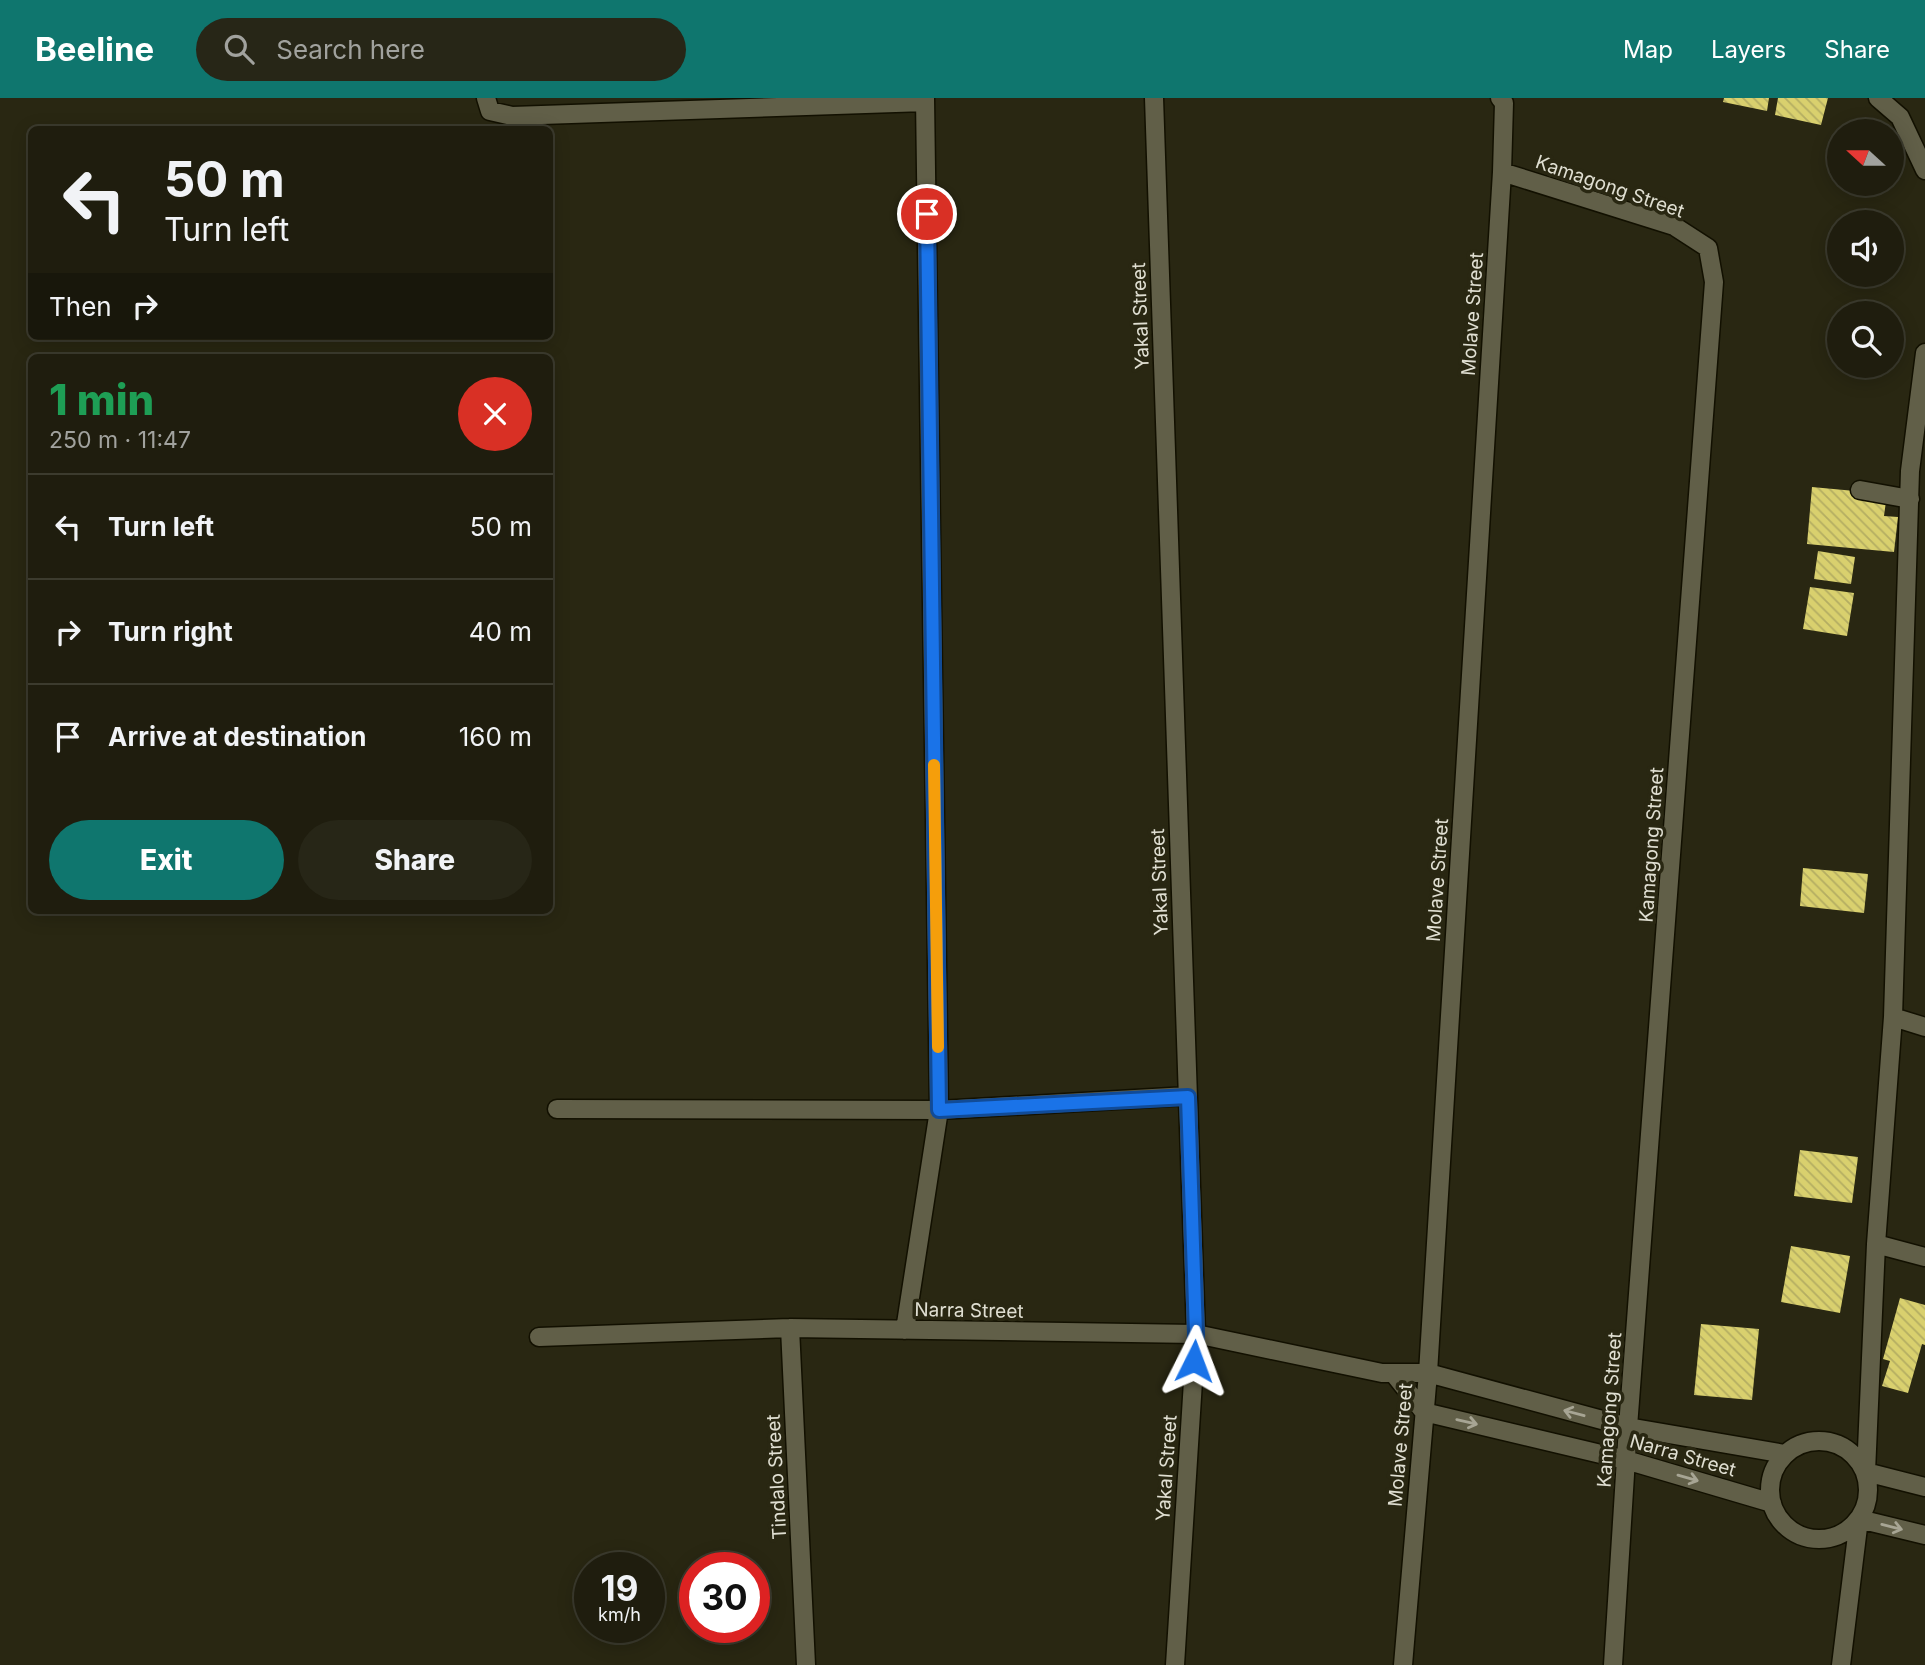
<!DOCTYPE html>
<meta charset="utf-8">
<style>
body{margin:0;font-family:Inter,sans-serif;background:#272617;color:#f1f3f6;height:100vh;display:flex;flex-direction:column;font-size:26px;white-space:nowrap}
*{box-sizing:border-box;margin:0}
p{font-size:23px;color:#a1a29e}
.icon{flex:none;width:38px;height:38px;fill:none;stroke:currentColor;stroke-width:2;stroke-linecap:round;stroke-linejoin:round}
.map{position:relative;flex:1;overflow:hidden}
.sheet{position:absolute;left:28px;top:256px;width:525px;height:560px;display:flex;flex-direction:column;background:#1f1d0e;border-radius:10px;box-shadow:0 4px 18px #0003,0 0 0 2px #3c3b2e}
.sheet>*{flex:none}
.top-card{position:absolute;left:28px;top:28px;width:525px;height:214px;border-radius:10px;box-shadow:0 4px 18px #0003,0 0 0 2px #3c3b2e;background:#1f1d0e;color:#f1f3f6;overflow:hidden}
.needle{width:46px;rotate:291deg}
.controls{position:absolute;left:1827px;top:21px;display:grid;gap:14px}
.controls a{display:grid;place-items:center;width:77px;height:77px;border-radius:50%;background:#1f1d0e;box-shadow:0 4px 18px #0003,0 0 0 2px #3c3b2e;font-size:35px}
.speed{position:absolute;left:574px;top:1454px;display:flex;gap:14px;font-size:35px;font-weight:700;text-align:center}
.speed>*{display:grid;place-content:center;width:91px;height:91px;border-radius:50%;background:#1f1d0e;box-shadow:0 4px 18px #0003,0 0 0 2px #3c3b2e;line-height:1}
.speed small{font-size:18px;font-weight:400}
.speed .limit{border:10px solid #d22;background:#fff;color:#111}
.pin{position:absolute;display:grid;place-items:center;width:60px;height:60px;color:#fff;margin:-30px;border:4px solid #fff;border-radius:50%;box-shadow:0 2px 7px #0007}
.me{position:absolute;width:77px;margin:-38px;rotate:3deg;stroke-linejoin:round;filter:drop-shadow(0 0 5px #0008)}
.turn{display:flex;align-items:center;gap:24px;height:147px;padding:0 21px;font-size:32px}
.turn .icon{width:91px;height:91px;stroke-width:2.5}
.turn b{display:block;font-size:49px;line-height:60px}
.then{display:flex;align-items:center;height:66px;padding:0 21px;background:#0003;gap:14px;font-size:26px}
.round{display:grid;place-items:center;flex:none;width:74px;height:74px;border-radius:37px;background:#272617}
.overview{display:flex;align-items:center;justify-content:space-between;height:119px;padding:0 21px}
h1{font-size:42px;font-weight:800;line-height:52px;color:#1e9e55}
.button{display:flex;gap:14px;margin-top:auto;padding:14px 21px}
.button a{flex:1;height:80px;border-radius:42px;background:#0f766e;color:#fff;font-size:28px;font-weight:800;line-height:80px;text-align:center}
.button a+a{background:#272617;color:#f1f3f6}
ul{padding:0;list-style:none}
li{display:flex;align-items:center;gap:21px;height:105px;padding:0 21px;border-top:2px solid #3c3b2e}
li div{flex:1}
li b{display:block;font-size:26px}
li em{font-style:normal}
header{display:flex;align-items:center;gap:42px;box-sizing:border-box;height:98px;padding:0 35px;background:#0f766e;color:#fff}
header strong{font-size:33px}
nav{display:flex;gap:38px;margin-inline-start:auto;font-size:24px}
.search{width:490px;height:63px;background:#272617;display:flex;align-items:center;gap:18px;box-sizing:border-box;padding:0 24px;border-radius:38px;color:#a1a29e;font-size:26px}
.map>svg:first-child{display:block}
.building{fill:url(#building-back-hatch)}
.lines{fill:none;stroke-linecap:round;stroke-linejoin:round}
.minor-casing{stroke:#121000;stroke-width:21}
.minor{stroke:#615f48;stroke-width:18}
.oneway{stroke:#a7a594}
.route-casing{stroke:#114b97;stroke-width:18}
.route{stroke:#1a73e8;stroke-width:12}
.slow{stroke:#f59e0b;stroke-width:12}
.labels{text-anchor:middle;stroke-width:7;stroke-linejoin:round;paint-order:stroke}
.street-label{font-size:19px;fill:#e0dfd2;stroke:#292712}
</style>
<header>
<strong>Beeline</strong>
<div class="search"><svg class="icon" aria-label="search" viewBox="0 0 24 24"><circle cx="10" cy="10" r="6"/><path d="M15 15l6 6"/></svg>Search here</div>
<nav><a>Map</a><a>Layers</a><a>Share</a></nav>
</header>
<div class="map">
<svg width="1925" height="1567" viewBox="0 0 1925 1567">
<defs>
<pattern id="building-back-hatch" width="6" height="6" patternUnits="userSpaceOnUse" patternTransform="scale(1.75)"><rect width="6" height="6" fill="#d9d06e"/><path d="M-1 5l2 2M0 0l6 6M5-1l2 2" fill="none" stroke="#b4ad62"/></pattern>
</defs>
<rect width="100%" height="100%" fill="#292712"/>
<!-- building -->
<path class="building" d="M1724,0H1769L1767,13L1723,4Z
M1778,0H1828L1821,27L1775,17Z
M1812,389L1887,396L1884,418L1898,419L1894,454L1807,446Z
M1818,453L1855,459L1851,486L1814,481Z
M1810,489L1854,495L1847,538L1803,531Z
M1803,770L1868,776L1864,815L1800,808Z
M1800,1052L1858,1059L1852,1105L1794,1098Z
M1791,1148L1850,1158L1840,1215L1781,1204Z
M1900,1200L1925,1207V1247L1922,1246L1908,1295L1882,1288L1890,1263L1883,1261Z
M1701,1226L1759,1231L1752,1302L1694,1297Z"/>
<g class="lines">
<defs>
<path id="minor" d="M486,0L490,13L512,18L925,4
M1154,0L1196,1236L1175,1567
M1878,0L1900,19L1925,72
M1502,74L1674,128L1708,150L1714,184L1628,1329L1613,1567
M1925,255L1910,373L1893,919L1876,1146L1866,1374L1925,1389
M1860,392L1910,401
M1893,919L1925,929
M557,1011L939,1012L1188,998
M1876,1146L1925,1159
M790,1230L806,1567
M905,1232L939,1012L925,0
M539,1239L790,1230L1196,1236L1382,1275H1428L1628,1329L1785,1356
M1394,1276L1424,1314L1626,1362L1772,1405
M1770 1392a49 49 0 1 1 98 0a49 49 0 1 1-98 0Z
M1403,1567L1428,1275L1502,74L1504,5L1500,0
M1841,1567L1859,1421L1925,1437"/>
</defs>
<!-- minor casing -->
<use href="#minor" class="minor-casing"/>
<!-- minor -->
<use href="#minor" class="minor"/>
</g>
<!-- one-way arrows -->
<defs><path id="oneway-shaft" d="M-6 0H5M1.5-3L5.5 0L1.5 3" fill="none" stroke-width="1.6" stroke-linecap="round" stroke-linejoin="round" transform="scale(1.75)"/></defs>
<g class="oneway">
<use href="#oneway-shaft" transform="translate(1574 1315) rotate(-165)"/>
<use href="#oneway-shaft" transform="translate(1467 1324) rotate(13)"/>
<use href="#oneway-shaft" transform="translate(1688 1380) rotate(16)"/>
<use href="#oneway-shaft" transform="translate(1892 1429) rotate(14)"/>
</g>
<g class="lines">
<defs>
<path id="route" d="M927,116L939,1012L1188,999L1196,1236L1194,1263"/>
</defs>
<!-- route casing -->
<use href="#route" class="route-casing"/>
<!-- route -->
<use href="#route" class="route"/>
<!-- slow -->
<path class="slow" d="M934,667L938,949"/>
</g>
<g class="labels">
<!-- street labels -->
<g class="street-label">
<text transform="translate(1610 88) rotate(19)" y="7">Kamagong Street</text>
<text transform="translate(1472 216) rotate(-86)" y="7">Molave Street</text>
<text transform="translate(1140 218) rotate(-92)" y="7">Yakal Street</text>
<text transform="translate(1651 747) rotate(-86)" y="7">Kamagong Street</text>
<text transform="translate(1437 782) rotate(-86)" y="7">Molave Street</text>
<text transform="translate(1159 784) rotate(-92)" y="7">Yakal Street</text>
<text transform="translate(969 1212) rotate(1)" y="7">Narra Street</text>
<text transform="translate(1609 1312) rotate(-86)" y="7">Kamagong Street</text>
<text transform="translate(1400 1347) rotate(-85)" y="7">Molave Street</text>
<text transform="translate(1683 1357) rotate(16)" y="7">Narra Street</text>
<text transform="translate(1166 1370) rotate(-86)" y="7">Yakal Street</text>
<text transform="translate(776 1379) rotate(-93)" y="7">Tindalo Street</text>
</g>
</g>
</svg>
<div class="controls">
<a><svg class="needle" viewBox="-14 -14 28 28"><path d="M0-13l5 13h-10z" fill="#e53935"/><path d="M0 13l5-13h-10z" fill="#a1a29e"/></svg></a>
<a><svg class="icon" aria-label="sound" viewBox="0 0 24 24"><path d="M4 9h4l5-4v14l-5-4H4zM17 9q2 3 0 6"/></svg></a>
<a><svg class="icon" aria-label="search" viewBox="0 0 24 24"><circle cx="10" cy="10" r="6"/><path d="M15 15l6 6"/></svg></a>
</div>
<div class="speed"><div>19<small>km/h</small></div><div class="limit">30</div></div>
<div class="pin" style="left:927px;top:116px;background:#d93025"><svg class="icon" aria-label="arrive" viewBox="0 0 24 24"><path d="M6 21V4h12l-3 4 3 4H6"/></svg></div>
<svg class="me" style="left:1194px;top:1263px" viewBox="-20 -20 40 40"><path d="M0-17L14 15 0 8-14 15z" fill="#1a73e8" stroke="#fff" stroke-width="4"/></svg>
<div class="top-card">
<div class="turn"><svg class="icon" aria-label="left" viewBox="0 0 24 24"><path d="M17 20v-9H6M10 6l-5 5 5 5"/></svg><div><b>50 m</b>Turn left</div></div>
<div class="then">Then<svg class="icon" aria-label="right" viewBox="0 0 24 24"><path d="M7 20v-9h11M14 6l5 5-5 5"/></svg></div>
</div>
<section class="sheet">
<div class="overview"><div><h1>1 min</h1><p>250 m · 11:47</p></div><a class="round" style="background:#d93025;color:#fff"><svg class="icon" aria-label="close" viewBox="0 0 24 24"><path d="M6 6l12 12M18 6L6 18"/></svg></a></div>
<ul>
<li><svg class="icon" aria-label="left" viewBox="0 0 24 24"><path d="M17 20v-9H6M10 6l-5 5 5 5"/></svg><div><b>Turn left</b></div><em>50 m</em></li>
<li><svg class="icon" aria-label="right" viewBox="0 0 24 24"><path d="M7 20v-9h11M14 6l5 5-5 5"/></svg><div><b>Turn right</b></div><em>40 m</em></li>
<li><svg class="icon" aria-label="arrive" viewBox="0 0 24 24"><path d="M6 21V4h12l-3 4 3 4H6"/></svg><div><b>Arrive at destination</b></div><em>160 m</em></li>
</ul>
<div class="button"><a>Exit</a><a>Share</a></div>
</section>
</div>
